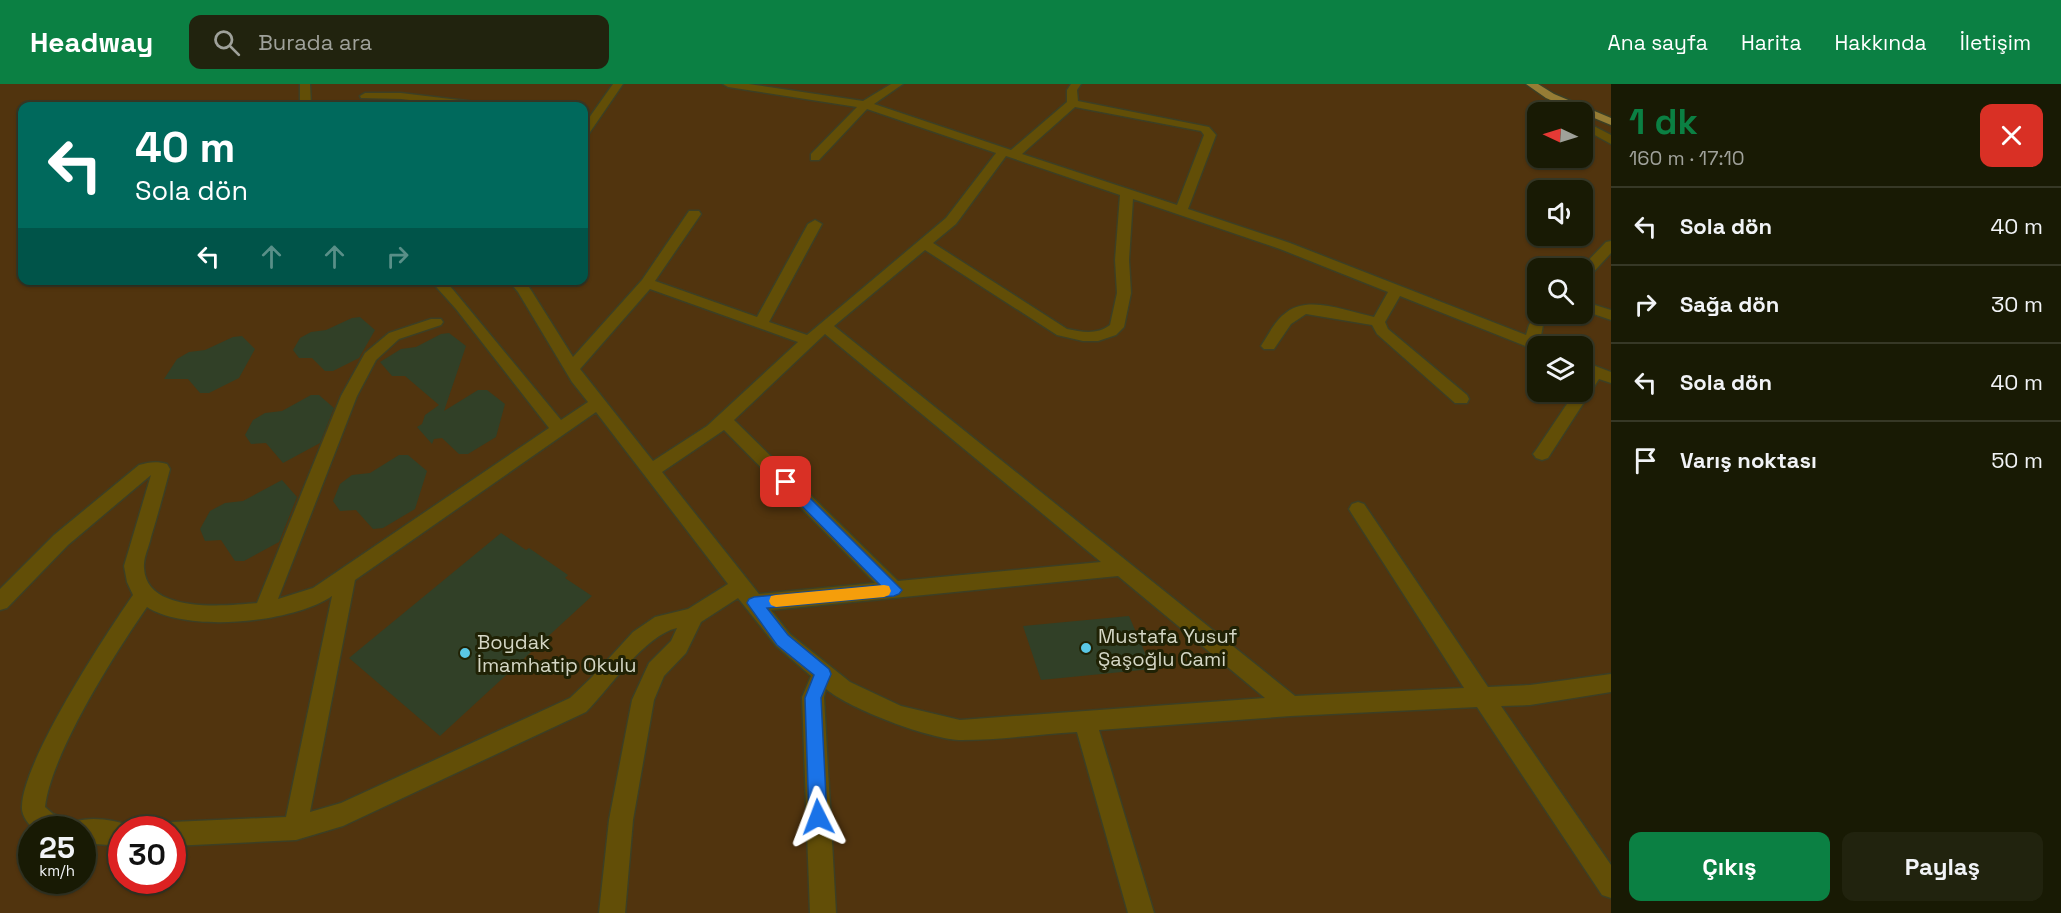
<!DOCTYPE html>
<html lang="tr">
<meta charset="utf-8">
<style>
body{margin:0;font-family:"Space Grotesk",sans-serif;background:#21230e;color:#f1f3f6;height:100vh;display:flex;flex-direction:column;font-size:22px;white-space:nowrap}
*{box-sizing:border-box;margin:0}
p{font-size:20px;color:#9fa19a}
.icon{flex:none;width:33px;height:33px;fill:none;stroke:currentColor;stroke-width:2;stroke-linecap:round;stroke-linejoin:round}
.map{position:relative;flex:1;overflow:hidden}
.sheet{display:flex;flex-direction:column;background:#181a04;width:450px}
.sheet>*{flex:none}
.banner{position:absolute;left:18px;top:18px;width:570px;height:183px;border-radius:12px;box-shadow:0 2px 4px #0004,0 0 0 2px #363826;background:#00695c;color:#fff;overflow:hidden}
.needle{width:39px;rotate:274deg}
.tools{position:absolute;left:1527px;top:18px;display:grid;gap:12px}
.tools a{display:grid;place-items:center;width:66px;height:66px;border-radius:12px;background:#181a04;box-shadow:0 2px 4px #0004,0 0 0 2px #363826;font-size:30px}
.speed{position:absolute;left:18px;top:732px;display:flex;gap:12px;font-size:30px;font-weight:700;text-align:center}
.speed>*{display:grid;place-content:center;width:78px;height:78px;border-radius:50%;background:#181a04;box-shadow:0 2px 4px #0004,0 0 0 2px #363826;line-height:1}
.speed small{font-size:15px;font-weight:400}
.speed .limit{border:9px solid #d22;background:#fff;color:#111}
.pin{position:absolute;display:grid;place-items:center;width:51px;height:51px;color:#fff;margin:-26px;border-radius:12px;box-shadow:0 3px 9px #0006}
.me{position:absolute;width:66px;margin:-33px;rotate:357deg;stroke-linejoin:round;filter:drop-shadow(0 0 4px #0008)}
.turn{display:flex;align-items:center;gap:21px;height:126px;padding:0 18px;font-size:27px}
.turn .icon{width:78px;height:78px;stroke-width:2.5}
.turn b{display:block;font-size:42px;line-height:51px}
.lanes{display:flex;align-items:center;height:57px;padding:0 18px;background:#0003;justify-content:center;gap:30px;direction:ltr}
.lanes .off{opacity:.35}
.round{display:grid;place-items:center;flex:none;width:63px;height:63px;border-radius:12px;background:#21230e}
.head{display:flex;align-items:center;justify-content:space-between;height:102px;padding:0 18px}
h1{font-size:36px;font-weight:700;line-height:45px;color:#0b8043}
.action{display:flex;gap:12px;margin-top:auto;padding:12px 18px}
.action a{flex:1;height:69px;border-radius:12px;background:#0b8043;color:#fff;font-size:24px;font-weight:700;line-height:69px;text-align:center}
.action a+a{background:#21230e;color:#f1f3f6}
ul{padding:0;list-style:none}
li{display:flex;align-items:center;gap:18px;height:78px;padding:0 18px;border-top:2px solid #363826}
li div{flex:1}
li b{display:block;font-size:22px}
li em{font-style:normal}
header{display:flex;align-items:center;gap:36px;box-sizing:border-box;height:84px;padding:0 30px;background:#0b8043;color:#fff}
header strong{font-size:28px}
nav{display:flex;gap:33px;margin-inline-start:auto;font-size:21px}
.search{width:420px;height:54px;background:#21230e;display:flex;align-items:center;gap:15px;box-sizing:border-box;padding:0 21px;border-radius:12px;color:#9fa19a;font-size:22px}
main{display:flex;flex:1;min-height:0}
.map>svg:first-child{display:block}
.green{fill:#51340e;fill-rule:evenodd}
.building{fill:#314027}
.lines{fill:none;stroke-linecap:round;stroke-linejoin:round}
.minor-casing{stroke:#3d3f24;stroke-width:3}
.major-casing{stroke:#3d3f24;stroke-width:3}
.minor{fill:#624e07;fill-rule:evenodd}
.major{fill:#967d35;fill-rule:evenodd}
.route{fill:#1a73e8;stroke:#114b97;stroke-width:1.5}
.slow{fill:#f59e0b}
.poi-dot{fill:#5ac8e6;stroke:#202205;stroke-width:2}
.labels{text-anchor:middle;stroke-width:6;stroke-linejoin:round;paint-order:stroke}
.poi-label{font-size:20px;fill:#d4d6c5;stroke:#202205;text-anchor:start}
</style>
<header>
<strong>Headway</strong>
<div class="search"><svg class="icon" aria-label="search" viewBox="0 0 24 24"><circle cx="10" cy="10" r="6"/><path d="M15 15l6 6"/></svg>Burada ara</div>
<nav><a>Ana sayfa</a><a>Harita</a><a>Hakkında</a><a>İletişim</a></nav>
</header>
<main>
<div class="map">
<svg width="1611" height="829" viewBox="0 0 1611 829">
<rect width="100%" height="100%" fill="#202205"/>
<!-- green -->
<path class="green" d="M0,0H1611V829H0ZM22,22H584V196H22ZM1538,28H1582V74H1538ZM1538,106H1582V152H1538ZM1538,184H1582V230H1538ZM1538,262H1582V308H1538ZM32,746H82V796H32ZM122,746H172V796H122Z"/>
<!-- building -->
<path class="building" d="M360,233L375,246L359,274L333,287H325L312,274H299L293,266L300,254L311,248L326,246L352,234Z
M449,249L466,262L444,327L478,306H487L505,320L496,353L468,370H459L442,354L434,355L432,360L417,343L422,340L425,331L439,321L405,292H392L380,278L401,265L416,263L441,250Z
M242,252L255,265L239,294L209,309H200L188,295H164L177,275L189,268L205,266L233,253Z
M311,311H319L334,324L320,359L283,379L266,359L251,360L245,351L253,336L265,329L282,327Z
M399,371H408L427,387L415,425L383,444L373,445L356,426L340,427L333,417L340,400L352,391L370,389Z
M282,396L297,413L279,458L244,477H235L221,456L205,457L200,445L210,427L225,419L243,417Z
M501,449L526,466L529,464L568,491L565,494L592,512L440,652L349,574Z
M1129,532L1152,585L1041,596L1023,542Z"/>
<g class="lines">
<defs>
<path id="minor" d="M300,0H310L311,22H300Z
M613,0H623L588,51L584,52V41Z
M723,0H749L863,17L891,0H903L874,20L1011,66L1067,18V6L1071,0H1081L1077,6L1078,17L1209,43L1216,51L1188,125L1290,159L1526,251L1529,241L1538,228L1551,230L1543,241L1540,257L1547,262H1538V267L1400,212L1385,238L1388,245L1467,311L1469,315L1467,319H1455L1377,250L1372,241L1306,230L1291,240L1274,265H1264L1261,262C1269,250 1275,236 1287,228C1309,211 1349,228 1374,233L1388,208L1280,165L1133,115L1129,176L1131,209L1124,243L1116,251L1098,257H1083L1057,251L925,166L834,242L1295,612L1464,604L1352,430L1349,425L1352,420L1358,418L1364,420L1488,603L1530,601L1611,590V608L1530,621L1501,622L1611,781V814L1602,811L1477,623L1291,632L1099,646L1154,829H1128L1077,648C1039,650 1000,656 962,656C931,656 850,625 826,605L824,613L836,829H810L802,613L811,592L776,562L738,514L701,538L686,569L664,592L654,616L633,736L625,829H599L609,736L632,616L649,579L671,557L677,544C645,551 610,604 586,628L343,742L296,756L172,762V746H162L164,742L172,738L286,733L332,512C293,539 187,549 147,523C115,569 51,670 45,723L53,730L75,738C90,732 116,736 130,742L132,746H122V762L82,759V746H35C28,740 21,731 22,722C23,677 105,551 133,511L127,498L124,482L151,391L68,461L7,524L0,526V505L54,451L139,381C149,378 157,377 167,380L170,385C164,408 158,430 151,453C149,463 143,474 144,484C146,530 226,522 257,519L341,312L365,269L389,249L431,235H441L443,238L441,241L399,255L376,276L357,312L278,515L313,504L549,344L456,225L430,196H445L561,336L588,318L572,298L518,208L508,196H523L529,203L573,273L642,196L689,127H699L701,130L655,197L757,233L808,140L815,136L822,140L769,238L807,251L946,134L996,69L867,25L819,76H811V70L857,23L728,3ZM1075,23L1201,47L1204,51L1177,121L1022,70ZM1006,72L1120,111L1115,176L1117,209L1110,241C1097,251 1082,248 1067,245L933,159L956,140ZM650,205L798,258L707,342L653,377L580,285ZM825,250L1101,478L898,497L734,336ZM596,328L728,500L688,525L655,533L633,548L591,594L570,614L341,719L310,728L355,496ZM724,346L875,499L759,510L662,388ZM1118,492L1265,614L960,636L901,622L850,598L790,550L771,526Z
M365,9H401L484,19L490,22H461L401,15L361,14L360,12Z
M1550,9L1554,10L1574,28H1563L1545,12Z
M1582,36L1611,51V60L1582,44Z
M1611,157V169L1587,195L1582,196L1581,184L1606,158Z
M1582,217L1611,226V236L1582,226Z
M1582,277L1611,288V299L1599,295L1548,374L1542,376L1536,374L1533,370L1536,366L1575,308H1582V296L1587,290L1582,288Z"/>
<path id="major" d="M1526,0H1538L1554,10L1611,34V41L1546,14Z"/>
</defs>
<!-- minor casing -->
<use href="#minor" class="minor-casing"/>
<!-- major casing -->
<use href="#major" class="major-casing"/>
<!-- minor -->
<use href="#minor" class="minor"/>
<!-- major -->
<use href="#major" class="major"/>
</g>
<!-- route -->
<path class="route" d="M786,393L790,394L902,506L899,510L894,512L767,524L788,551L829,585L831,590L821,614L827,733L825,739L818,742L812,739L809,733L805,614L814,591L777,561L747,519L749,515L754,513L880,501L781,401L779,398L781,394Z"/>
<!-- slow -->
<path class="slow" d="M884,501L889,502L891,507L889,511L884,513L776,523L771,521L769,517L771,512L776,511Z"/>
<!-- markers -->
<g class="poi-dot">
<circle cx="1086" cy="564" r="6"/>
<circle cx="465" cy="569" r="6"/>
</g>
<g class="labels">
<!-- poi labels -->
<g class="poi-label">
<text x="1098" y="559">Mustafa Yusuf<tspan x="1098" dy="23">Şaşoğlu Cami</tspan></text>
<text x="477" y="565">Boydak<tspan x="477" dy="23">İmamhatip Okulu</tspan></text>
</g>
</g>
</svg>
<div class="tools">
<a><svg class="needle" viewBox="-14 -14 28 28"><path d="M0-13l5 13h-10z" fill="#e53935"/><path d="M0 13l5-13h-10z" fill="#9fa19a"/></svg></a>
<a><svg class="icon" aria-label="sound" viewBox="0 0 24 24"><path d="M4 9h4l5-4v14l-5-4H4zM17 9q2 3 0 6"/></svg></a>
<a><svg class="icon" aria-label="search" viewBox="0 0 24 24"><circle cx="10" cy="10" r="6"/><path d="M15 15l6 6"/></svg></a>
<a><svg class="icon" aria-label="layers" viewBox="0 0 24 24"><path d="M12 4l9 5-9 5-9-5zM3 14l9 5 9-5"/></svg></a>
</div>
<div class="speed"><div>25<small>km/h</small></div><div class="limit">30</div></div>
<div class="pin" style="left:786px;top:398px;background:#d93025"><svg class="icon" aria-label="arrive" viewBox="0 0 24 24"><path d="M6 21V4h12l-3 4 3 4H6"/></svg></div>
<svg class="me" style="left:818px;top:733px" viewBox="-20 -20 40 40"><path d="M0-17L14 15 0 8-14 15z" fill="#1a73e8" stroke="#fff" stroke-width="4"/></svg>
<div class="banner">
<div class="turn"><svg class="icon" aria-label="left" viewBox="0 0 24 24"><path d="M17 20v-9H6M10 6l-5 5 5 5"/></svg><div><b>40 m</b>Sola dön</div></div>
<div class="lanes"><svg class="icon" aria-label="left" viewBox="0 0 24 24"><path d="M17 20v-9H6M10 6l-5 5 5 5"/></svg><svg class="icon off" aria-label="ahead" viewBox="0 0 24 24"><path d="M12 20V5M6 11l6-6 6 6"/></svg><svg class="icon off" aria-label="ahead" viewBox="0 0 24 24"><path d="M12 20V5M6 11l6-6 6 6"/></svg><svg class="icon off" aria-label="right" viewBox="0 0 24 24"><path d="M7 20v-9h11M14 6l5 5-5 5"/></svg></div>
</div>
</div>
<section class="sheet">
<div class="head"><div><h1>1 dk</h1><p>160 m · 17:10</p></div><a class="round" style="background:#d93025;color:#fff"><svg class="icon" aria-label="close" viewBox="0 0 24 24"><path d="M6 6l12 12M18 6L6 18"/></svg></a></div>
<ul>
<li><svg class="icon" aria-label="left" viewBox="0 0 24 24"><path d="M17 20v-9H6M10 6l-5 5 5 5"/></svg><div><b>Sola dön</b></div><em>40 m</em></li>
<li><svg class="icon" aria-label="right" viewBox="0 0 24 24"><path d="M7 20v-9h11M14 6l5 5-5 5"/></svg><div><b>Sağa dön</b></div><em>30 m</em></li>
<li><svg class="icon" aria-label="left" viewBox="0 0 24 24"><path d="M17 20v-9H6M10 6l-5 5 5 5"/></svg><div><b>Sola dön</b></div><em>40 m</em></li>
<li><svg class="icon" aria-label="arrive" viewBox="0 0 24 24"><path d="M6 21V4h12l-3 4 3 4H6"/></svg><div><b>Varış noktası</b></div><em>50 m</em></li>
</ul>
<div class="action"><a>Çıkış</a><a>Paylaş</a></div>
</section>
</main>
